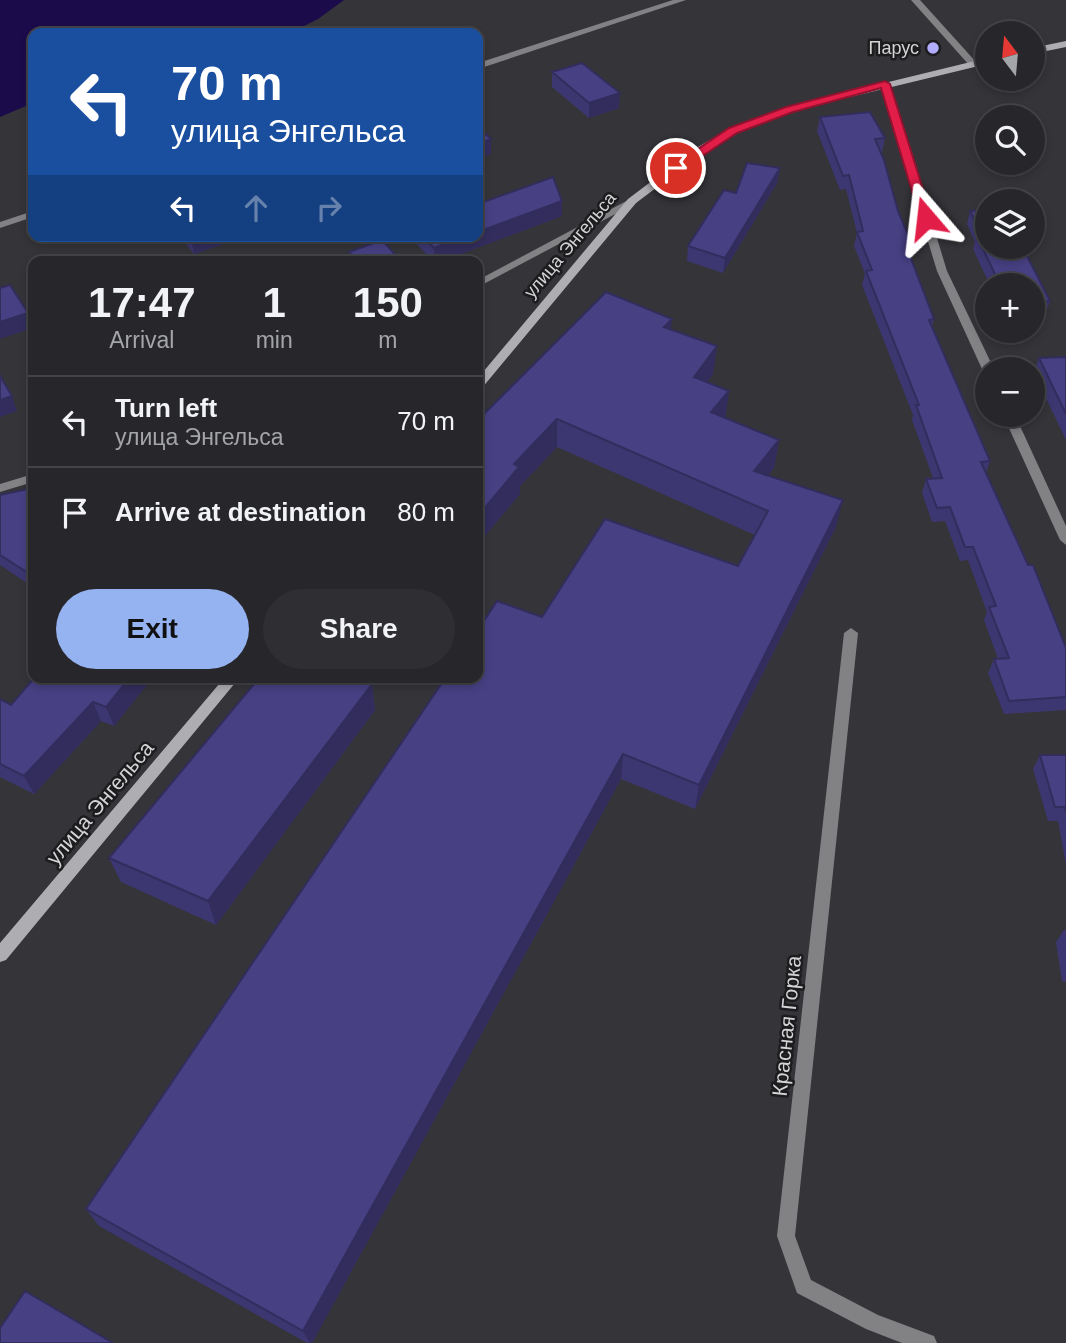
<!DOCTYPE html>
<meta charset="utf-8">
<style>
body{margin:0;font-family:Arial,sans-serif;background:#2f2f33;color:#f1f3f6;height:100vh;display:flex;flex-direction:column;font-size:26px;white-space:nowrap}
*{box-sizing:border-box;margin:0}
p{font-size:23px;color:#a4a5a9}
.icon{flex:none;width:38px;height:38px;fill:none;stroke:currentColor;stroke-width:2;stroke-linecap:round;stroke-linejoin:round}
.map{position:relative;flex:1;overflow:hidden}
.sheet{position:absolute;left:28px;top:256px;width:455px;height:427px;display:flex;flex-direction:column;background:#27272b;border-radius:14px;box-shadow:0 4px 10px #0003,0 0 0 2px #434447}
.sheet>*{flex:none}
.hud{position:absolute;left:28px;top:28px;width:455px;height:214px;border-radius:14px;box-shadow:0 4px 10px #0003,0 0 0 2px #434447;background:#1a4fa0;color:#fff;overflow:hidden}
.needle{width:46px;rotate:344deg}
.fabs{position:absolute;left:975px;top:21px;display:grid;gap:14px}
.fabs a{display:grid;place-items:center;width:70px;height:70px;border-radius:50%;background:#27272b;box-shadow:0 4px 10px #0003,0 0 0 2px #434447;font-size:35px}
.pin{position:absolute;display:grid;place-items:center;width:60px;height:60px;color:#fff;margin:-30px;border:4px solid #fff;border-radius:50%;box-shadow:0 2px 7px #0007}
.me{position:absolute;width:77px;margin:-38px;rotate:343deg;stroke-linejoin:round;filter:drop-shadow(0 0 5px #0008)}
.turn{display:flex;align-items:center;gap:24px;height:147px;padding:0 28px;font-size:32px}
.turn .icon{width:91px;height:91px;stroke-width:2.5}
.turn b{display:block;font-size:49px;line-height:60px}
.lanes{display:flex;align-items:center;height:66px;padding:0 28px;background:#0003;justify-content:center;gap:35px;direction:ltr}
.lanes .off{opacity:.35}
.eta{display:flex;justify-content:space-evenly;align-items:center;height:119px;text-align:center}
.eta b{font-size:42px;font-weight:700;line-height:49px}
.button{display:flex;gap:14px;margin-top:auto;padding:14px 28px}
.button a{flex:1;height:80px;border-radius:42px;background:#95b2f1;color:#111;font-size:28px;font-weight:700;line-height:80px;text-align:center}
.button a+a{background:#2f2f33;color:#f1f3f6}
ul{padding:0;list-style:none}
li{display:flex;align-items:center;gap:21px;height:91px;padding:0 28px;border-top:2px solid #434447}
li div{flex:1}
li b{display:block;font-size:26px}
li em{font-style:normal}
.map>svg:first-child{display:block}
.water{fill:#1c0b4b}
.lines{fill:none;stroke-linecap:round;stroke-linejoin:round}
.minor{fill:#828285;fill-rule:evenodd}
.secondary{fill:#aeaeb2;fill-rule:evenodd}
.wall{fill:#3d3771}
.shaded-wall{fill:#322d5c}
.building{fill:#474083;stroke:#322d5c;stroke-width:2}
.route{fill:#e11d48;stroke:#92132f;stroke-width:2}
.poi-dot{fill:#b1adfa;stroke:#1c1c1e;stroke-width:2.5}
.labels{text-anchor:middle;stroke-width:5;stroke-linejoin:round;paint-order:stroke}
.far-poi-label{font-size:18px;fill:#d4d4d6;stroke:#1c1c1e;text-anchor:end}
.far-street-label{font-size:18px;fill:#d4d4d6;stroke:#1c1c1e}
.street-label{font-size:21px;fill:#d4d4d6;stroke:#1c1c1e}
</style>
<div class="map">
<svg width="1066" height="1343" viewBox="0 0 1066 1343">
<rect width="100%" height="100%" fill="#343439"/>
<!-- water -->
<path class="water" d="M0,0H344L318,19L290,33H33V103L0,117Z"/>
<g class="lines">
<!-- minor -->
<path class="minor" d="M673,0H686L478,69V63Z
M911,0H920L976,62V66H970Z
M882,82L890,84L947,271L994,369H987V373L982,369L937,271L880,84Z
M632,198L637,201L636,203L478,287V280Z
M33,211V217L0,228V222Z
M1003,415H1015L1066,526V545L1060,540Z
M33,474V482L0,492V484Z
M851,628L858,633L795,1236L811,1280L878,1315L934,1336L937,1343H902L866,1329L797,1293L777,1236L844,633Z"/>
<!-- secondary -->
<path class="secondary" d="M1066,41V47L1032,54V48Z
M987,58V64L792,111L736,132L701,154L636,203L482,388L478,389V378L628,199L693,150L730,128L786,107Z
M225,677H240L6,960L0,962V943Z"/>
</g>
<!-- wall -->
<path class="wall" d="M552,72L619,108L589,118L552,87Z
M820,117L885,138L882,152H881L898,211L913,247L911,258L934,319L932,326L990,461L986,473L1066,648V710L1004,714L988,673L994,659H998L984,620L987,612L968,560L960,561L945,521L932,522L922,493L926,479L933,478L912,420L913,415L862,285L865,274L854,246L857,233L846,189L840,190L817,131Z
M780,168L777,183L723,273L687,261L688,246L736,193Z
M970,211L1030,252L1028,259L1050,301L1045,314L1032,315V285H990L973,249L975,242L967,224Z
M562,216L442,261H433L413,240L412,236H478Z
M180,236H241V238L194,254Z
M349,252L401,261H350Z
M671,330L713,374L707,382L729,391L725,418L779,440L774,468L768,475L836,527L695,809L621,779L312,1343H307L99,1226L86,1209L542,617L738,566L755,535L557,447L520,486V494L478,544V420Z
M1066,357V440L1034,373L1039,358Z
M33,488V587L0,565V495Z
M35,677H153L114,726L101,721L34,794L0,777V699L11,705Z
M372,684L375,710L216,925L121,882L109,858Z
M1040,755H1066V864L1058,821H1048L1033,769Z
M1064,930H1066V982L1062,981L1056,942Z"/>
<!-- shaded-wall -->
<path class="shaded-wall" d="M620,93L619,108L589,118V103Z
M491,139V154L478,159V144Z
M780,168L777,183L723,273L725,258Z
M562,201V216L442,261H435L434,248L466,236H478V232Z
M200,236H241V238L194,254L191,239Z
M28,313L33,328L0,339V322Z
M672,319L669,346L664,327Z
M717,346L713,374L691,404L694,377Z
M729,391L725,419L711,412Z
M12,396L17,411L0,417V400Z
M557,419V447L520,486V494L478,544V516L514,464Z
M779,440L774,468L750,498L754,471Z
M843,500L836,527L695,809L699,785Z
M130,677H153L114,726L106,707Z
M372,684L375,710L216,925L208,901Z
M93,702L101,721L34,794L24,776Z
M623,754L621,779L312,1343H310L303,1331Z"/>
<!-- building -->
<path class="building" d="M582,63L620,93L589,103L552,72Z
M870,112L885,138L875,139L884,160L898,211L913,247L907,248L934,319L929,320L990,461L981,462L1028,565H1033L1066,648V697L1009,701L994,659L1009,658L989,607L996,606L973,547H965L950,507L937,508L926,479L942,478L916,405H919L866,271L872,270L857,232L863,231L849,175L843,176L820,117Z
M478,127L491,139L478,144Z
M747,163L780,168L725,258L688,246L724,190L736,193Z
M553,177L562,201L478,232V204Z
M987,210V247H1028L1030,252H1025L1050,301L1032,302V285H1000L977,236H982L970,211Z
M188,236H200L191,239Z
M423,236H466L434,248Z
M382,240L401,261H357L349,252Z
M10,285L28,313L0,322V288Z
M606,292L672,319L664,327L717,346L694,377L729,391L711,412L779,440L754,471L843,500L699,785L623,754L303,1331L86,1209L446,677H478V630L497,601L542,617L605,519L738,566L768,511L557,419L514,464L519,467L478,516V436L480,433L478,432V420Z
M1066,357V414L1039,358Z
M0,376L12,396L0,400Z
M33,488V576L0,555V495Z
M35,677H130L106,707L93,702L24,776L0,764V699L11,705Z
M260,677H360L372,684L208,901L109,858Z
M1040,755H1066V812L1065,807H1055Z
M25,1291L113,1343H0V1328Z"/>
<!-- route -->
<path class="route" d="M885,81L890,84L932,218L930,220L920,218L881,88L793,112L737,133L680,171L670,168L729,128L786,107Z"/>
<!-- markers -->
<circle class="poi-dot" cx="933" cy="48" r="7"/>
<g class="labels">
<!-- far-poi labels -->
<g class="far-poi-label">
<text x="919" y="54">Парус</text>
</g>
<!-- far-street labels -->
<g class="far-street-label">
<text transform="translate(570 245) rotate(-50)" y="6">улица Энгельса</text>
</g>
<!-- street labels -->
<g class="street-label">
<text transform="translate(100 803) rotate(-50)" y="7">улица Энгельса</text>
<text transform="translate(787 1026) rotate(-84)" y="7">Красная Горка</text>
</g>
</g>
</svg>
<div class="fabs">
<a><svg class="needle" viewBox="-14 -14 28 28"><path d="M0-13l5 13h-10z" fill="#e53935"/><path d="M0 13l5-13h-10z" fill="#a4a5a9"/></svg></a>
<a><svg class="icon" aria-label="search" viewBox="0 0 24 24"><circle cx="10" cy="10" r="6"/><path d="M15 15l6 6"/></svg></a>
<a><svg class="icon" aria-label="layers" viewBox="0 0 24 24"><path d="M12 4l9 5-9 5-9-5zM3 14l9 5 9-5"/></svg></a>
<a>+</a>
<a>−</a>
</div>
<div class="pin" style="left:676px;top:168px;background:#d93025"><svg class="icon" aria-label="arrive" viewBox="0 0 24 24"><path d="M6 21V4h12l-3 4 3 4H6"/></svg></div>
<svg class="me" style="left:926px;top:218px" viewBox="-20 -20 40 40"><path d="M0-17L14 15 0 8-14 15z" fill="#e11d48" stroke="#fff" stroke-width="4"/></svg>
<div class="hud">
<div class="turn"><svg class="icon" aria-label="left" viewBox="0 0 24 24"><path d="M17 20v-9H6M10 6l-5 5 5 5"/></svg><div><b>70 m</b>улица Энгельса</div></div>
<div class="lanes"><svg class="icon" aria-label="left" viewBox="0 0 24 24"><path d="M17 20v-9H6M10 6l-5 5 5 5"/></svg><svg class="icon off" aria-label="ahead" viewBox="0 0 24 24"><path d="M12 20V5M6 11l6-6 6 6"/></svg><svg class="icon off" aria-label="right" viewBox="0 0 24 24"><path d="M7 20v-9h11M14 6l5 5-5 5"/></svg></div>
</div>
<section class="sheet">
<div class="eta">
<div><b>17:47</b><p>Arrival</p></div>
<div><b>1</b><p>min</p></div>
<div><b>150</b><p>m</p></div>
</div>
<ul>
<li><svg class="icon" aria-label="left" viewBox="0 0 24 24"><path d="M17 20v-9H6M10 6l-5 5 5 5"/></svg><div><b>Turn left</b><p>улица Энгельса</p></div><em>70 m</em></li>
<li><svg class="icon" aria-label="arrive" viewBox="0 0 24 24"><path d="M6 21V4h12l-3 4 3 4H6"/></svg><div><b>Arrive at destination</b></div><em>80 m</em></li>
</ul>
<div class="button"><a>Exit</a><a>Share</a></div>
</section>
</div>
